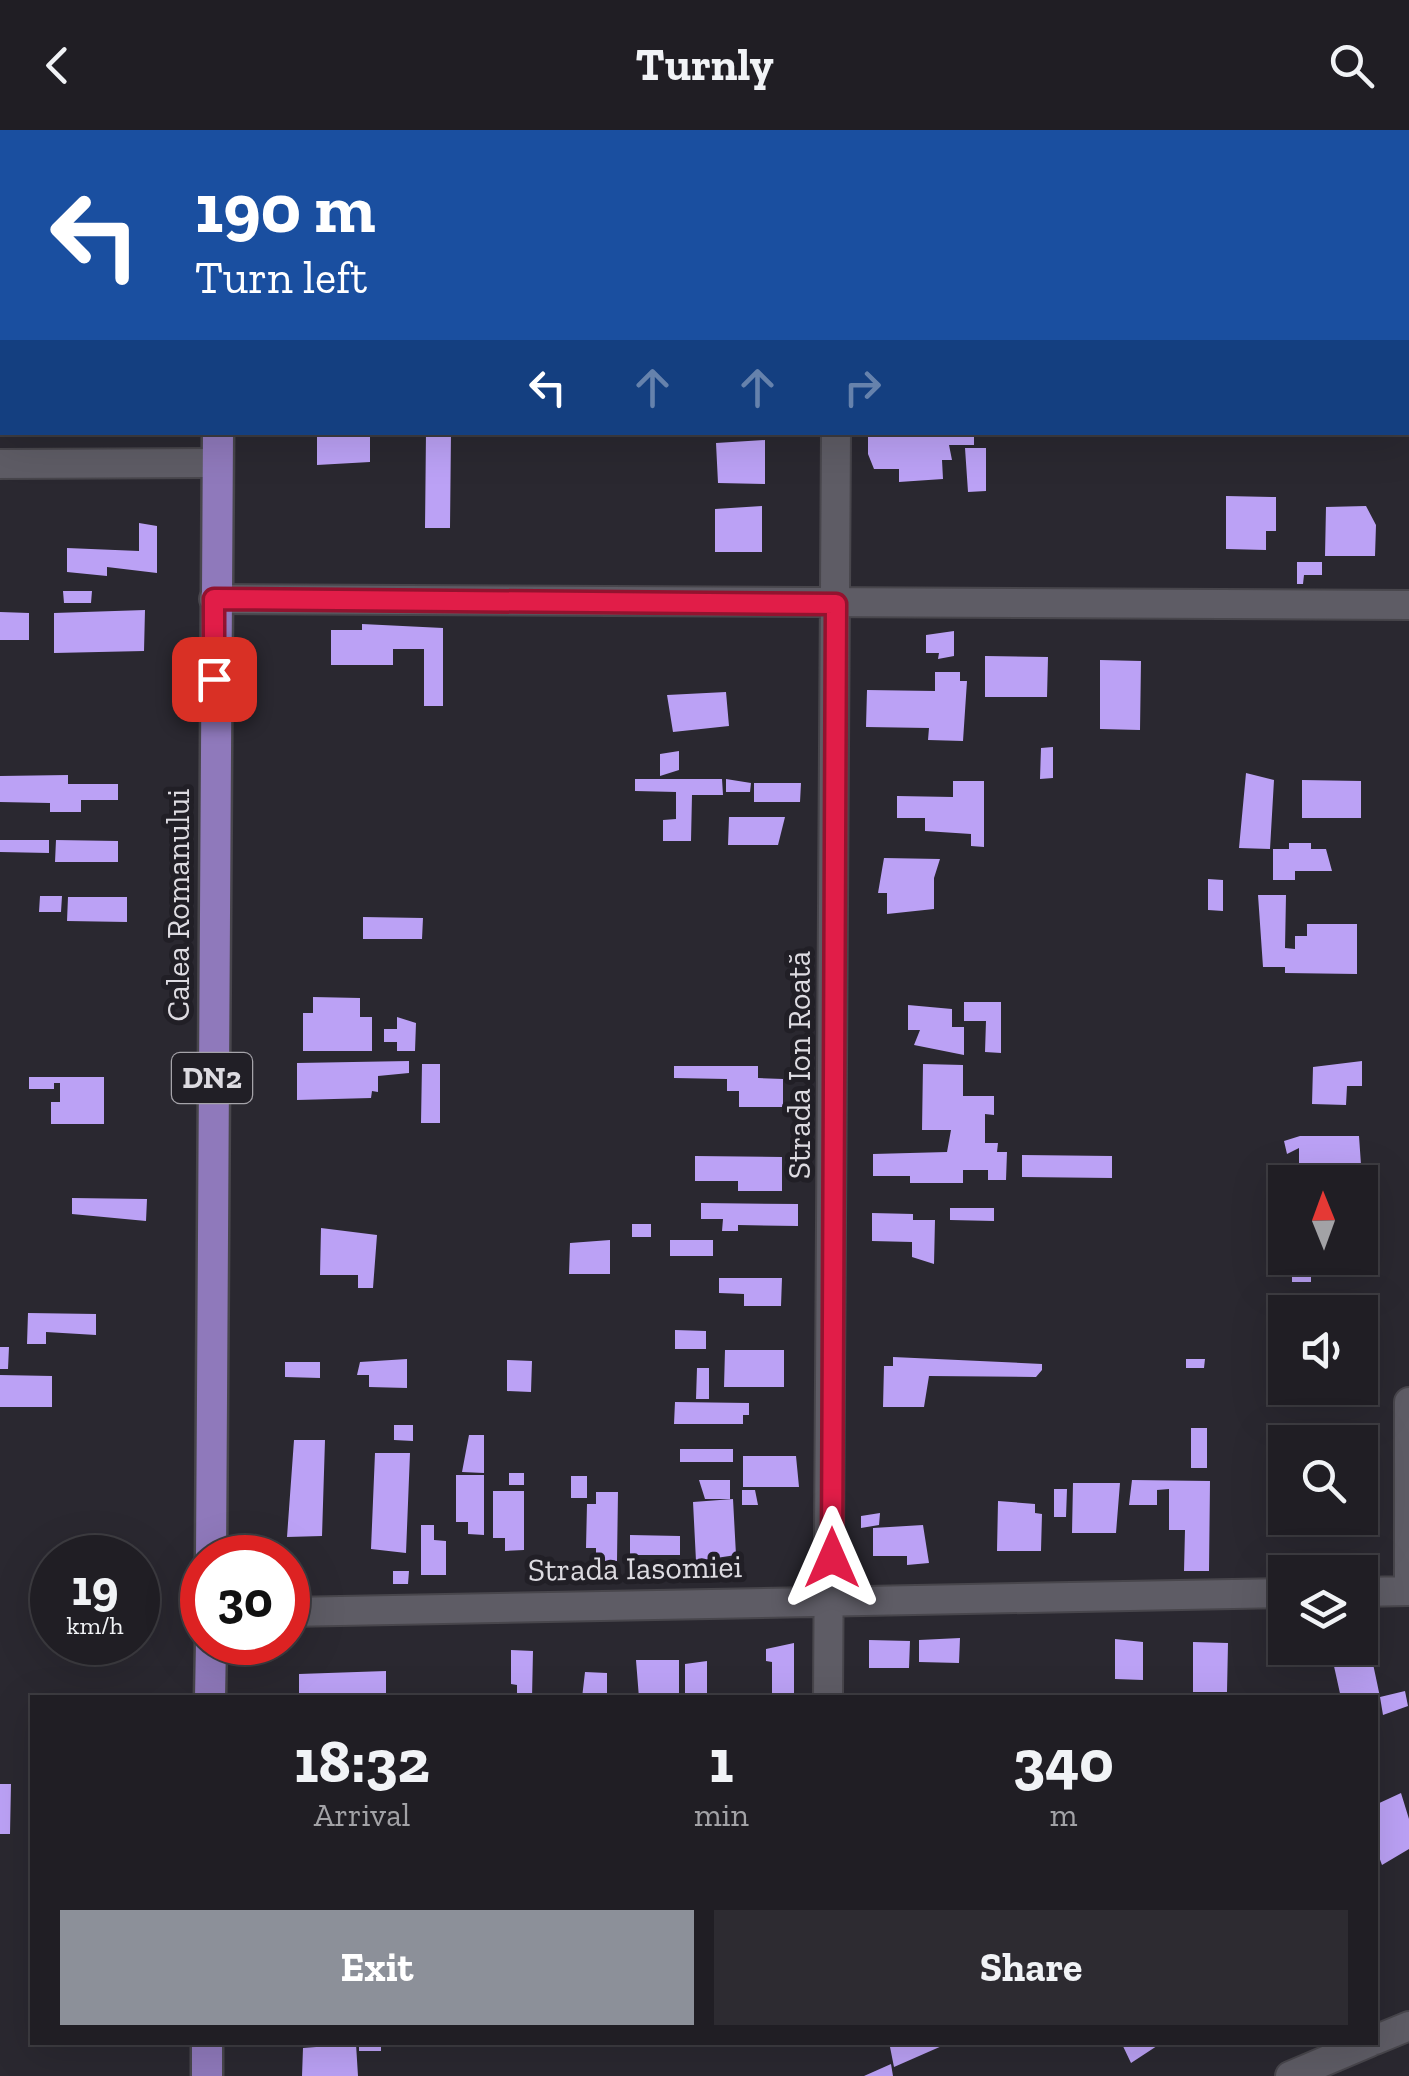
<!DOCTYPE html>
<meta charset="utf-8">
<style>
body{margin:0;font-family:"Zilla Slab",serif;background:#2d2b31;color:#f1f3f6;height:100vh;display:flex;flex-direction:column;font-size:38px;white-space:nowrap}
*{box-sizing:border-box;margin:0}
p{font-size:32px;color:#a2a2a6}
.icon{flex:none;width:55px;height:55px;fill:none;stroke:currentColor;stroke-width:2;stroke-linecap:round;stroke-linejoin:round}
.map{position:relative;flex:1;overflow:hidden}
.panel{position:absolute;left:30px;top:1565px;width:1348px;height:350px;display:flex;flex-direction:column;background:#201e24;border-radius:0px;box-shadow:0 10px 40px #0002,0 0 0 2px #3d3c41}
.panel>*{flex:none}
.banner{position:absolute;left:0px;top:0px;width:1410px;height:305px;box-shadow:0 10px 40px #0002,0 0 0 2px #3d3c41;background:#1a4fa0;color:#fff;overflow:hidden}
.needle{width:65px;rotate:359deg}
.buttons{position:absolute;left:1268px;top:1035px;display:grid;gap:20px}
.buttons a{display:grid;place-items:center;width:110px;height:110px;border-radius:0px;background:#201e24;box-shadow:0 10px 40px #0002,0 0 0 2px #3d3c41;font-size:50px}
.speed{position:absolute;left:30px;top:1405px;display:flex;gap:20px;font-size:50px;font-weight:700;text-align:center}
.speed>*{display:grid;place-content:center;width:130px;height:130px;border-radius:50%;background:#201e24;box-shadow:0 10px 40px #0002,0 0 0 2px #3d3c41;line-height:1}
.speed small{font-size:25px;font-weight:400}
.speed .limit{border:15px solid #d22;background:#fff;color:#111}
.pin{position:absolute;display:grid;place-items:center;width:85px;height:85px;color:#fff;margin:-42px;border-radius:20px;box-shadow:0 5px 15px #0006}
.me{position:absolute;width:110px;margin:-55px;rotate:0deg;stroke-linejoin:round;filter:drop-shadow(0 0 8px #0008)}
.turn{display:flex;align-items:center;gap:35px;height:210px;padding:0 30px;font-size:45px}
.turn .icon{width:130px;height:130px;stroke-width:2.5}
.turn b{display:block;font-size:70px;line-height:85px}
.lanes{display:flex;align-items:center;height:95px;padding:0 30px;background:#0003;justify-content:center;gap:50px;direction:ltr}
.lanes .off{opacity:.35}
.eta{display:flex;justify-content:space-evenly;align-items:center;height:170px;text-align:center}
.eta b{font-size:60px;font-weight:700;line-height:70px}
.action{display:flex;gap:20px;margin-top:auto;padding:20px 30px}
.action a{flex:1;height:115px;border-radius:0px;background:#8c9099;color:#fff;font-size:40px;font-weight:700;line-height:115px;text-align:center}
.action a+a{background:#2d2b31;color:#f1f3f6}
header{display:flex;justify-content:space-between;align-items:center;height:130px;padding:0 30px;background:#201e24;font-size:45px;font-weight:700}
.map>svg:first-child{display:block}
.building{fill:#bba1f5}
.lines{fill:none;stroke-linecap:round;stroke-linejoin:round}
.street-casing{stroke:#48464c;stroke-width:32}
.primary-casing{stroke:#48464c;stroke-width:35}
.street{stroke:#5e5c65;stroke-width:28}
.primary{stroke:#8f79bb;stroke-width:30}
.route-casing{stroke:#92132f;stroke-width:25}
.route{stroke:#e11d48;stroke-width:18}
.labels{text-anchor:middle;stroke-width:10;stroke-linejoin:round;paint-order:stroke}
.shield{fill:#211f26;stroke:#a5a3a9;stroke-width:2.5}
.shield-label{font-size:30px;font-weight:bold;fill:#dddbe1}
.street-label{font-size:32px;fill:#dddbe1;stroke:#211f26}
</style>
<header><svg class="icon" aria-label="back" viewBox="0 0 24 24"><path d="M15 5l-7 7 7 7"/></svg>Turnly<svg class="icon" aria-label="search" viewBox="0 0 24 24"><circle cx="10" cy="10" r="6"/><path d="M15 15l6 6"/></svg></header>
<div class="map">
<svg width="1409" height="1946" viewBox="0 0 1409 1946">
<rect width="100%" height="100%" fill="#2a2830"/>
<!-- building -->
<path class="building" d="M317,302H370V332L317,335Z
M426,302H451L450,398H425Z
M974,302V315H949L952,330H942L943,349L899,352V339H874L868,324V304Z
M765,310V354L718,353L716,313Z
M965,318H986V361L968,362Z
M1226,366L1276,367V401H1266V420L1226,419Z
M762,376V422H715V379Z
M1366,376L1376,395L1375,426H1325L1326,377Z
M139,393L157,396V443L107,437V446L67,442V418L139,421Z
M1297,432H1322V445H1304L1303,454H1297Z
M63,461H92L91,473H64Z
M145,480L144,521L54,523V483Z
M0,482L29,483V510H0Z
M362,494L443,498V576H424V519H393V535H331V500H362Z
M954,501V526L938,529L939,523H926V505Z
M985,526L1048,527L1047,567H985Z
M1100,530L1141,531L1140,600L1100,599Z
M935,542H960V551H967L963,611L928,610L929,598L866,597L867,560L935,561Z
M726,562L729,596L673,602L667,565Z
M1053,617V648L1040,649L1041,618Z
M679,621V640L660,646V624Z
M1246,643L1274,650L1270,719L1239,718Z
M68,645V654H118V670H81V682H50V673L0,672V646Z
M635,649H722L723,665H692L691,711H663V690L676,689V662L635,661Z
M726,649L751,653L750,662H726Z
M1302,650L1361,651V688H1302Z
M953,651H984V717L971,716V704L925,701V688H897V666L953,667Z
M754,653H801L800,672H754Z
M729,687H785L778,715H728Z
M0,710H49V723L0,722Z
M56,710L118,711V732H55Z
M1289,713H1311V719H1326L1332,741H1295V750H1273V719H1289Z
M884,728L940,729L934,748V779L887,784V763H878Z
M1208,749L1223,750V781L1208,780Z
M1258,765H1286L1285,818L1295,819V806H1307V794H1357V844L1285,843V837H1263Z
M40,766H62L61,782H39Z
M68,767H127V792L67,791Z
M363,787L423,788L422,809H363Z
M313,867L360,868V887H372V921H303V883H313Z
M964,872H1001V923L985,922L986,891H964Z
M908,875L952,879V897H964V925L914,915L920,900H908Z
M397,887L416,893L415,921H397V912H384V899H397Z
M409,931V943L378,946V962L372,961L371,968L297,970V933Z
M1362,931V956H1347L1346,975L1312,974L1313,937Z
M422,934H440V993H421Z
M923,934L963,935V966H994V985L985,984V1013H998L997,1022H1007L1006,1050H988V1040H963V1053H910V1046H873V1024L947,1022L951,1000H922Z
M674,936H758V948L783,949V977H739V961H727V949L674,948Z
M29,947H104V994H51V972H60V953H54V959H29Z
M1300,1006H1359L1362,1049L1321,1052V1037H1299V1018L1287,1024L1284,1011Z
M1022,1025L1112,1026V1048L1022,1047Z
M695,1026L782,1027V1061H738V1051H695Z
M1274,1043H1299V1052H1285V1077H1280Z
M72,1068L147,1069L146,1091L72,1084Z
M701,1073L798,1074V1096L738,1095V1101H722L723,1089H701Z
M950,1078H994V1091L950,1090Z
M872,1083L913,1084V1090H935L934,1134L912,1127V1112L872,1111Z
M1268,1086H1285V1111H1268Z
M1360,1087H1370L1367,1118H1360Z
M632,1094H651V1107H632Z
M321,1098L377,1105L373,1158H358V1145H320Z
M610,1110V1144H569L570,1113Z
M670,1110H713V1126H670Z
M1292,1136H1311V1152H1292Z
M719,1148H782L781,1176H744V1164L719,1163Z
M28,1183L96,1184V1205L46,1202V1214H27Z
M675,1200L706,1201V1219H675Z
M0,1217H9L8,1239H0Z
M725,1220H784V1257H724Z
M893,1227L1042,1234V1240L1036,1247L929,1246L924,1277H883L884,1236H893Z
M407,1229V1258L369,1257V1245H357L360,1232Z
M1186,1229H1205L1204,1238H1186Z
M507,1230L532,1231L531,1262L507,1261Z
M285,1232H320V1248L285,1247Z
M697,1238H709V1269H696Z
M0,1245L52,1246V1277H0Z
M675,1272L749,1273V1285H743V1294H674Z
M394,1295H413V1311L394,1310Z
M1191,1298H1207V1338H1191Z
M469,1305H484V1343L462,1342Z
M294,1310H325L322,1406L287,1407Z
M680,1319H733V1332H680Z
M375,1323H410L406,1423L371,1419Z
M743,1326H796L799,1357H743Z
M509,1343H524V1355H509Z
M456,1345H484V1405L468,1404V1392H456Z
M571,1346H587V1368H571Z
M1360,1346L1372,1349V1367H1360Z
M699,1350H730V1369H705Z
M1132,1350L1210,1351L1209,1441H1184L1185,1400H1169V1359L1157,1360V1375H1129Z
M1073,1353H1120L1116,1403H1072Z
M1054,1359H1067L1066,1387H1054Z
M742,1360H755L758,1375H742Z
M493,1361H524V1420L505,1421V1408H493Z
M596,1362H618L617,1431H596V1418H586L587,1374H596Z
M733,1369L736,1425L696,1431L693,1372Z
M998,1371L1035,1374V1383L1042,1384L1041,1421H997Z
M880,1383L879,1395L861,1398V1386Z
M1297,1388H1350L1347,1402L1297,1398Z
M421,1395H434V1410L446,1411V1445H421Z
M923,1395L929,1433L907,1435V1426H873V1398Z
M630,1405L680,1406V1425H630Z
M393,1441H409L408,1454H393Z
M960,1508L959,1533L919,1532V1510Z
M1115,1509L1143,1512V1550L1115,1549Z
M869,1510L910,1511L909,1538H869Z
M1368,1510L1380,1567L1405,1561L1408,1576L1383,1585L1380,1567L1341,1568L1330,1518H1360V1512Z
M1193,1512L1228,1513L1227,1562H1193Z
M794,1513V1568H772V1532L766,1531V1519Z
M511,1520L533,1521L532,1568H517V1555L511,1554Z
M636,1530H679V1568H639Z
M707,1531V1568H685V1534Z
M386,1541V1568L299,1565V1544Z
M585,1542L607,1543V1568H582Z
M0,1654H11L10,1704H0Z
M1401,1663L1409,1689V1719L1382,1735L1375,1716V1675Z
M359,1912H381V1921H359Z
M889,1912H951L894,1937Z
M1121,1912H1163L1131,1933Z
M356,1914L358,1946H302L303,1918Z
M891,1934L893,1946H864Z"/>
<g class="lines">
<defs>
<path id="street" d="M838,2V0
M0,334L217,333
M214,469L1409,475
M1409,1272V1461
M1360,1462L1409,1461
M288,1482L1285,1463
M828,1568L836,302
M1375,1910L1409,1896
M1290,1946L1370,1912"/>
<path id="primary" d="M223,2V0
M211,1428L218,302
M210,1568L211,1512
M207,1946V1912"/>
</defs>
<!-- street casing -->
<use href="#street" class="street-casing"/>
<!-- primary casing -->
<use href="#primary" class="primary-casing"/>
<!-- street -->
<use href="#street" class="street"/>
<!-- primary -->
<use href="#primary" class="primary"/>
</g>
<g class="lines">
<defs>
<path id="route" d="M214,549V469L836,474L832,1428"/>
</defs>
<!-- route casing -->
<use href="#route" class="route-casing"/>
<!-- route -->
<use href="#route" class="route"/>
</g>
<g class="labels">
<!-- shield labels -->
<rect class="shield" x="172" y="923" width="80" height="50" rx="8"/>
<g class="shield-label">
<text x="212" y="958">DN2</text>
</g>
<!-- street labels -->
<g class="street-label">
<text transform="translate(178 775) rotate(-90)" y="11">Calea Romanului</text>
<text transform="translate(799 935) rotate(-90)" y="11">Strada Ion Roată</text>
<text transform="translate(635 1438) rotate(-1)" y="11">Strada Iasomiei</text>
</g>
</g>
</svg>
<div class="buttons">
<a><svg class="needle" viewBox="-14 -14 28 28"><path d="M0-13l5 13h-10z" fill="#e53935"/><path d="M0 13l5-13h-10z" fill="#a2a2a6"/></svg></a>
<a><svg class="icon" aria-label="sound" viewBox="0 0 24 24"><path d="M4 9h4l5-4v14l-5-4H4zM17 9q2 3 0 6"/></svg></a>
<a><svg class="icon" aria-label="search" viewBox="0 0 24 24"><circle cx="10" cy="10" r="6"/><path d="M15 15l6 6"/></svg></a>
<a><svg class="icon" aria-label="layers" viewBox="0 0 24 24"><path d="M12 4l9 5-9 5-9-5zM3 14l9 5 9-5"/></svg></a>
</div>
<div class="speed"><div>19<small>km/h</small></div><div class="limit">30</div></div>
<div class="pin" style="left:214px;top:549px;background:#d93025"><svg class="icon" aria-label="arrive" viewBox="0 0 24 24"><path d="M6 21V4h12l-3 4 3 4H6"/></svg></div>
<svg class="me" style="left:832px;top:1428px" viewBox="-20 -20 40 40"><path d="M0-17L14 15 0 8-14 15z" fill="#e11d48" stroke="#fff" stroke-width="4"/></svg>
<div class="banner">
<div class="turn"><svg class="icon" aria-label="left" viewBox="0 0 24 24"><path d="M17 20v-9H6M10 6l-5 5 5 5"/></svg><div><b>190 m</b>Turn left</div></div>
<div class="lanes"><svg class="icon" aria-label="left" viewBox="0 0 24 24"><path d="M17 20v-9H6M10 6l-5 5 5 5"/></svg><svg class="icon off" aria-label="ahead" viewBox="0 0 24 24"><path d="M12 20V5M6 11l6-6 6 6"/></svg><svg class="icon off" aria-label="ahead" viewBox="0 0 24 24"><path d="M12 20V5M6 11l6-6 6 6"/></svg><svg class="icon off" aria-label="right" viewBox="0 0 24 24"><path d="M7 20v-9h11M14 6l5 5-5 5"/></svg></div>
</div>
<section class="panel">
<div class="eta">
<div><b>18:32</b><p>Arrival</p></div>
<div><b>1</b><p>min</p></div>
<div><b>340</b><p>m</p></div>
</div>
<div class="action"><a>Exit</a><a>Share</a></div>
</section>
</div>
